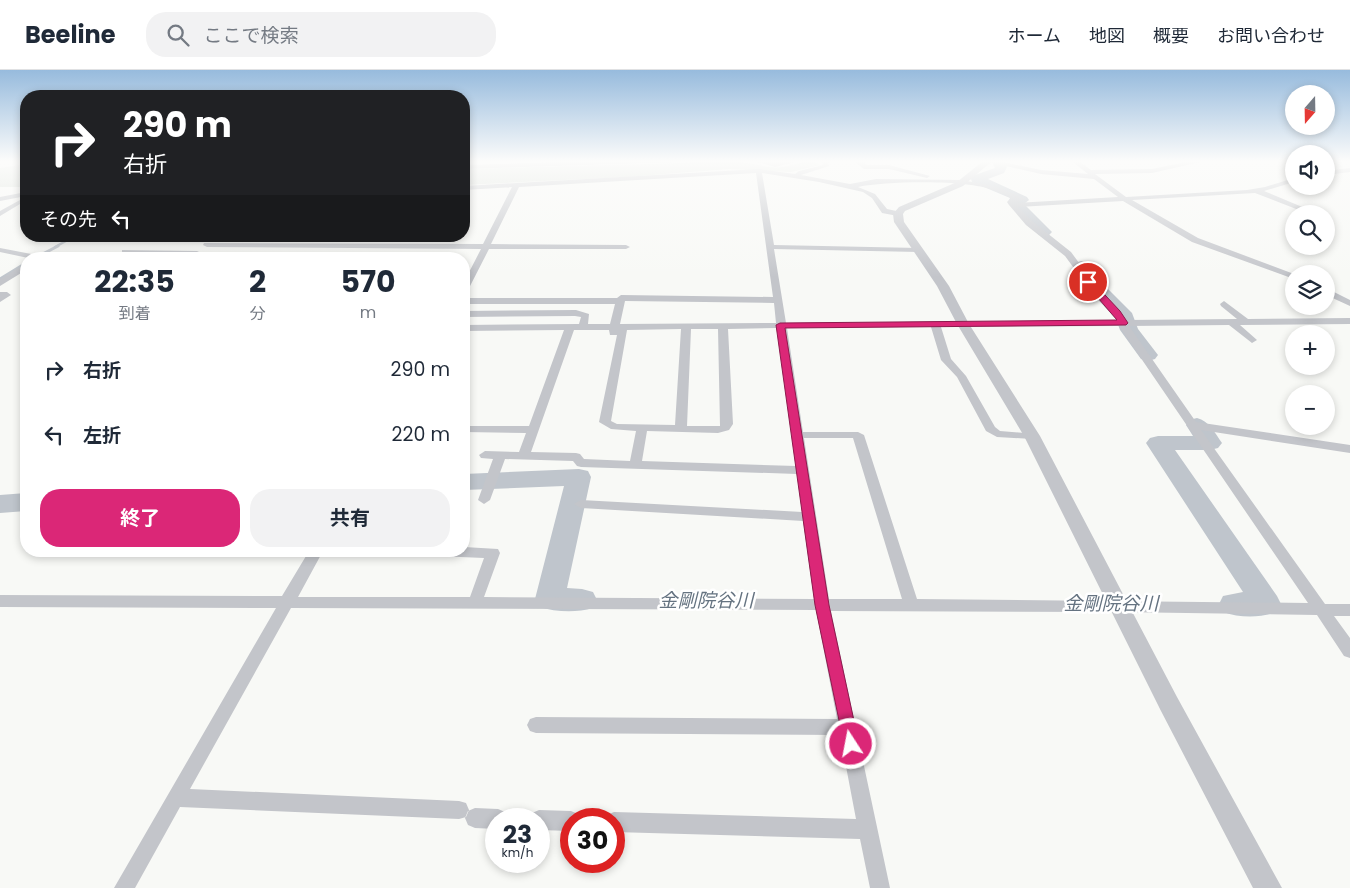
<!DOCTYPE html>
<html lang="ja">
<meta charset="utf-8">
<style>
body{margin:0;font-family:Poppins,"Noto Sans JP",sans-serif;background:#f2f2f3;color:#1f2937;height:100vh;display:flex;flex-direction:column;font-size:19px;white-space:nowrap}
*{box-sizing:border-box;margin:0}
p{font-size:16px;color:#747a83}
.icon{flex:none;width:28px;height:28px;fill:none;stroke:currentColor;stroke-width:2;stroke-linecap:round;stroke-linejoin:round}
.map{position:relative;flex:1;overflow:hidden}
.drawer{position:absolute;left:20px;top:182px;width:450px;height:305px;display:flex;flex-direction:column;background:#fff;border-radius:20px;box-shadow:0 2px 8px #0003}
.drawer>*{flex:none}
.guide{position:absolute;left:20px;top:20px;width:450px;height:152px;border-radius:20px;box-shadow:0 2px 8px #0003;background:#202124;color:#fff;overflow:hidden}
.needle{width:32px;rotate:200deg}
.buttons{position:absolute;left:1285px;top:15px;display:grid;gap:10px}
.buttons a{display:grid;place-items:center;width:50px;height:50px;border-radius:50%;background:#fff;box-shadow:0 2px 8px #0003;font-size:25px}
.speed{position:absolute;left:485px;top:738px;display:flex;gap:10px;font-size:25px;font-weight:700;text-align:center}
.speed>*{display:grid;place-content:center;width:65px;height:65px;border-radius:50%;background:#fff;box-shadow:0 2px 8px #0003;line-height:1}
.speed small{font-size:12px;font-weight:400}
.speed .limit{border:8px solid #d22;background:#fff;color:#111}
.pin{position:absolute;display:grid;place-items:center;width:42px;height:42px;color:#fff;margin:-21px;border:2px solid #fff;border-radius:50%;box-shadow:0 1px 5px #0007}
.me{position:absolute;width:55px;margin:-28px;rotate:349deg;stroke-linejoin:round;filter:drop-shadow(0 0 4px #0008)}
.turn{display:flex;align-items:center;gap:18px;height:105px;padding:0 20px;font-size:22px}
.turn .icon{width:65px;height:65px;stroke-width:2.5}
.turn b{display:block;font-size:35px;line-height:42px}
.then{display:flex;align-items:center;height:48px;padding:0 20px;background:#0003;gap:10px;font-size:19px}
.eta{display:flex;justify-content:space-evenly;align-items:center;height:85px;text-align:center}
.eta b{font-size:30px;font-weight:700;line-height:35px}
.primary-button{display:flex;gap:10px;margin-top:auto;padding:10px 20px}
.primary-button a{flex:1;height:58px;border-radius:20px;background:#db2777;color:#fff;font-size:20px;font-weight:700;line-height:58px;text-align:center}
.primary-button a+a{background:#f2f2f3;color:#1f2937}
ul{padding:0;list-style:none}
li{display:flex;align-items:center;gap:15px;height:65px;padding:0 20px}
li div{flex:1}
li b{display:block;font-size:19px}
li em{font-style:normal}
header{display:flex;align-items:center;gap:30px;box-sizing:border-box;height:70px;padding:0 25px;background:#fff;border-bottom:1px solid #e0e1e3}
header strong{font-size:24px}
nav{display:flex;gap:28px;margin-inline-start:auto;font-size:18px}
.search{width:350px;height:45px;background:#f2f2f3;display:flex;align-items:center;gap:12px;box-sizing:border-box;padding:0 18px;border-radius:20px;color:#747a83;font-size:19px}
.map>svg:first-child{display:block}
.green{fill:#d7ddd6}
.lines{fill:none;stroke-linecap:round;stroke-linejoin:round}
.stream-far1{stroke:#bfc5cc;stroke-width:2.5}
.stream{stroke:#bfc5cc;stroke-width:3}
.river{fill:#bfc5cc;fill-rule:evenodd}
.minor{fill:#c3c5ca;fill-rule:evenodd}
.tertiary{fill:#c3c5ca;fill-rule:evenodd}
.route{fill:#db2777;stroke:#8e194d}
.labels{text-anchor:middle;stroke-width:5;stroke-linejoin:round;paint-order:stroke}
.water-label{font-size:19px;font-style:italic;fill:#657381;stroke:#fff}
</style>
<header>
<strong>Beeline</strong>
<div class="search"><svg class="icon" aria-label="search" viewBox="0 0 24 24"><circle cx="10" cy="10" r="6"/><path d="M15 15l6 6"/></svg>ここで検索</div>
<nav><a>ホーム</a><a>地図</a><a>概要</a><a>お問い合わせ</a></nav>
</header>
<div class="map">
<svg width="1350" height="818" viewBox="0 0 1350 818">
<rect width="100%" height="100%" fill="#f8f9f6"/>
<!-- green -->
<path class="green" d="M718,92C728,92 737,92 746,93C758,94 770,99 782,97C794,96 809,87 820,95L791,102L729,99L627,107L464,115V99Z
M26,94V117H0V98Z"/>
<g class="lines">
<!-- stream-far1 -->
<path class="stream-far1" d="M55,177L75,166"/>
<!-- stream -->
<path class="stream" d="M35,188L58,176
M0,209L26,193"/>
<!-- river -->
<path class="river" d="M992,92H1004L1007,97L1004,103L988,109L1027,127L1029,130L1024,134L1052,162L1049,165H1039L1010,135L1008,132L1010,128L972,112L971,109L972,106L995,98Z
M1081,191L1087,193L1103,214L1132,243L1138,259L1158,285L1155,289L1148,291L1141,289L1120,260L1116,249L1091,222L1073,196L1075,193Z
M1197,348C1209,351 1215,363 1222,373L1218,378L1210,380H1175L1277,526L1281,534L1277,542C1260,548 1240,548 1223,542L1219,534L1223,526L1243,522L1146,373L1150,368L1158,366H1193L1186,355L1189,350Z
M579,399L588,401L591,407L567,518L582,519L593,522L597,530L593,538C576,543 556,542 539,537L535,529L564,416L464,420V404Z
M26,423V441L0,443V425Z"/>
<!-- minor -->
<path class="minor" d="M577,92H674L464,99V95Z
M758,92H795L775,97Z
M822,92H828L829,96L801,105L850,114L876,109L962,110L993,116L1026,129L1014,133L1118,127L1094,109L1041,104L988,92H1002L1041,100L1088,104L1073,92H1080L1091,100L1152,99L1186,92H1200L1152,103L1095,104L1126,127L1247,120L1265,117L1294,108V112L1264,121L1319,144H1309L1255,123L1132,130L1198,168L1294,204V209L1192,172L1123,131L1018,137L1032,151L1071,182L1099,220L1126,250L1237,249L1221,236L1220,234L1224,231L1248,249L1350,248V254L1240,255L1257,270L1252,273L1229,255L1129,256L1196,352L1350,375V383L1201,360L1325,534H1350V546H1334L1350,568V588L1344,586L1317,545L1118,542L831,541L890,818H870L860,769L614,762V749H606L607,745L614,742L856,749L840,665L536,663L530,661L527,655L530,649L536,647L837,649L816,540L291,538L190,719L459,731L466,733L469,740L466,747L459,749L180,737L135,818H114L276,538L0,537V525L282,526L309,481H323L298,527H470L484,488L437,486L432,485L430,481H464V477L498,479L500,483L484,527L814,529L803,451L581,438L574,434L581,430L802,442L797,404L581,397L577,396L573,391L505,389L490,430L484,434L478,430L493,389L481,388L479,385L485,381L519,382L526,363L464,362V356H529L564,260L464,261V255L579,254L581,247L575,246L464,247V241L576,240L589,244L588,254H610L615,234H464V228H617L621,225L773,227L756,103L519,117L491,174L626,175L630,177L626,179H489L468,220L464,223V212L481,179L207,177L203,175L204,173L483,174L512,117L464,120V116L759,99L795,104L799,101L823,95ZM762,103L819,112L863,122L872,128L882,143L898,146L902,144L901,142L887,139L875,124L858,117C887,111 962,110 990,119C997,121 1004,125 1011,128L1007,132L1009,135L1026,155L1065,186L1093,224L1117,250L786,253L774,179L919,182L923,180L919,178L774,175ZM625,231L774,233L776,253L620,254ZM1119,256L1308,533L917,529L864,365L858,362H803L787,258L931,257L941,290L957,307L986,361L997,367L1032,369L1036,368L1038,366L1036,364L1000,361L995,357L966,306L951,289L941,257ZM777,258L796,396L642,391L647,361L718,363L729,360L733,354L728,259ZM681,259L675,355L617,354L611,351L627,260ZM691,259H718L720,356H687ZM574,260H609L610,265H617L599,352L611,359L636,361L630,391L584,389L580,384L576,383L531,382ZM804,368H853L902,529H829Z
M855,92H864L866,95H889L930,106L927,108L889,99H864Z
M1350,98V102L1326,105V101Z
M26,122V126L0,131V127Z
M20,130L25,131L0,146V141Z
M1288,148H1294V154L1288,152Z
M0,178L47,187L51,189H33L0,182Z
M122,180L197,181L201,183L197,185L125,184H122Z
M23,195H26V200L0,216V209Z
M1326,218L1350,230V236L1326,225Z
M0,222H7L11,225L0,232Z
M475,738L498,739L505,742L508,749H496V759L475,758L468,755L465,748L468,741Z
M539,740L571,741L578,744L580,749H571V761L539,760V749H530L532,743Z"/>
<!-- tertiary -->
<path class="tertiary" d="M982,92H991L963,116L905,141L903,144L904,152L949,216L969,254L1040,366L1177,627L1282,818H1253L1161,641L1024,366L957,254L937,216L894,152L893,144L899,137L957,112Z"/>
</g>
<!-- sky -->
<linearGradient id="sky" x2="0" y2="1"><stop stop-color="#97bbdd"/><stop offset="0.44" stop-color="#fcfcfb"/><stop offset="1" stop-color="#fcfcfb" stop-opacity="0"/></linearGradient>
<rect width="1350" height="207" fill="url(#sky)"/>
<!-- route -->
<path class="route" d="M1086,210H1091L1120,241L1128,253L1126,255L785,258L829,535L859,674L856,679L851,682L845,679L815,535L776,255L780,253L1117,250L1086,214Z"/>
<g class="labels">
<!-- water labels -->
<g class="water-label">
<text x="706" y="537">金剛院谷川</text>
<text x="1111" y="540">金剛院谷川</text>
</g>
</g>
</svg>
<div class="buttons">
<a><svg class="needle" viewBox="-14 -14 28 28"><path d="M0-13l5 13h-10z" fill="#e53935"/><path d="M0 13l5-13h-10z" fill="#747a83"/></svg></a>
<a><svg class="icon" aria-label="sound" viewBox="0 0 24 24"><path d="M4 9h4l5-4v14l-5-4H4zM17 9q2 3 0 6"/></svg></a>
<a><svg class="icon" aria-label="search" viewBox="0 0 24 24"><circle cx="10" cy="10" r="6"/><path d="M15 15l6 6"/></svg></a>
<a><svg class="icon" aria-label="layers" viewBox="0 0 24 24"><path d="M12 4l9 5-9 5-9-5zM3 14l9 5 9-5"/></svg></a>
<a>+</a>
<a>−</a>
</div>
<div class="speed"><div>23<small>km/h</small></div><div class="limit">30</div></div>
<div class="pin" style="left:1088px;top:212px;background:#d93025"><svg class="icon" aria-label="arrive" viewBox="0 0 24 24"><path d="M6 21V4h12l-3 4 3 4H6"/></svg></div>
<svg class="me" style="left:851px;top:674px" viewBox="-20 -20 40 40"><circle r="17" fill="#db2777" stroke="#fff" stroke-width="3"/><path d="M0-11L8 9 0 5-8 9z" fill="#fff"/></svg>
<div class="guide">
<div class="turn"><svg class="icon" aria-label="right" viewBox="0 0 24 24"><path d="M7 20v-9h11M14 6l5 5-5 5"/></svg><div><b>290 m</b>右折</div></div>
<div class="then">その先<svg class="icon" aria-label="left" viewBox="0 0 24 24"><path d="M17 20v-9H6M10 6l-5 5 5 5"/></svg></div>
</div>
<section class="drawer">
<div class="eta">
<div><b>22:35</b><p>到着</p></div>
<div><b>2</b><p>分</p></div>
<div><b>570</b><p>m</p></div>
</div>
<ul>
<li><svg class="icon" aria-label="right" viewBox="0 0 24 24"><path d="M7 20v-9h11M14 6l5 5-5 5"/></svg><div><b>右折</b></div><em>290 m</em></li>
<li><svg class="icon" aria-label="left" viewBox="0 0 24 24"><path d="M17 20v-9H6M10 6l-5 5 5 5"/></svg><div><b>左折</b></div><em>220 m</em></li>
</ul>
<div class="primary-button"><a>終了</a><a>共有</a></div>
</section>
</div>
